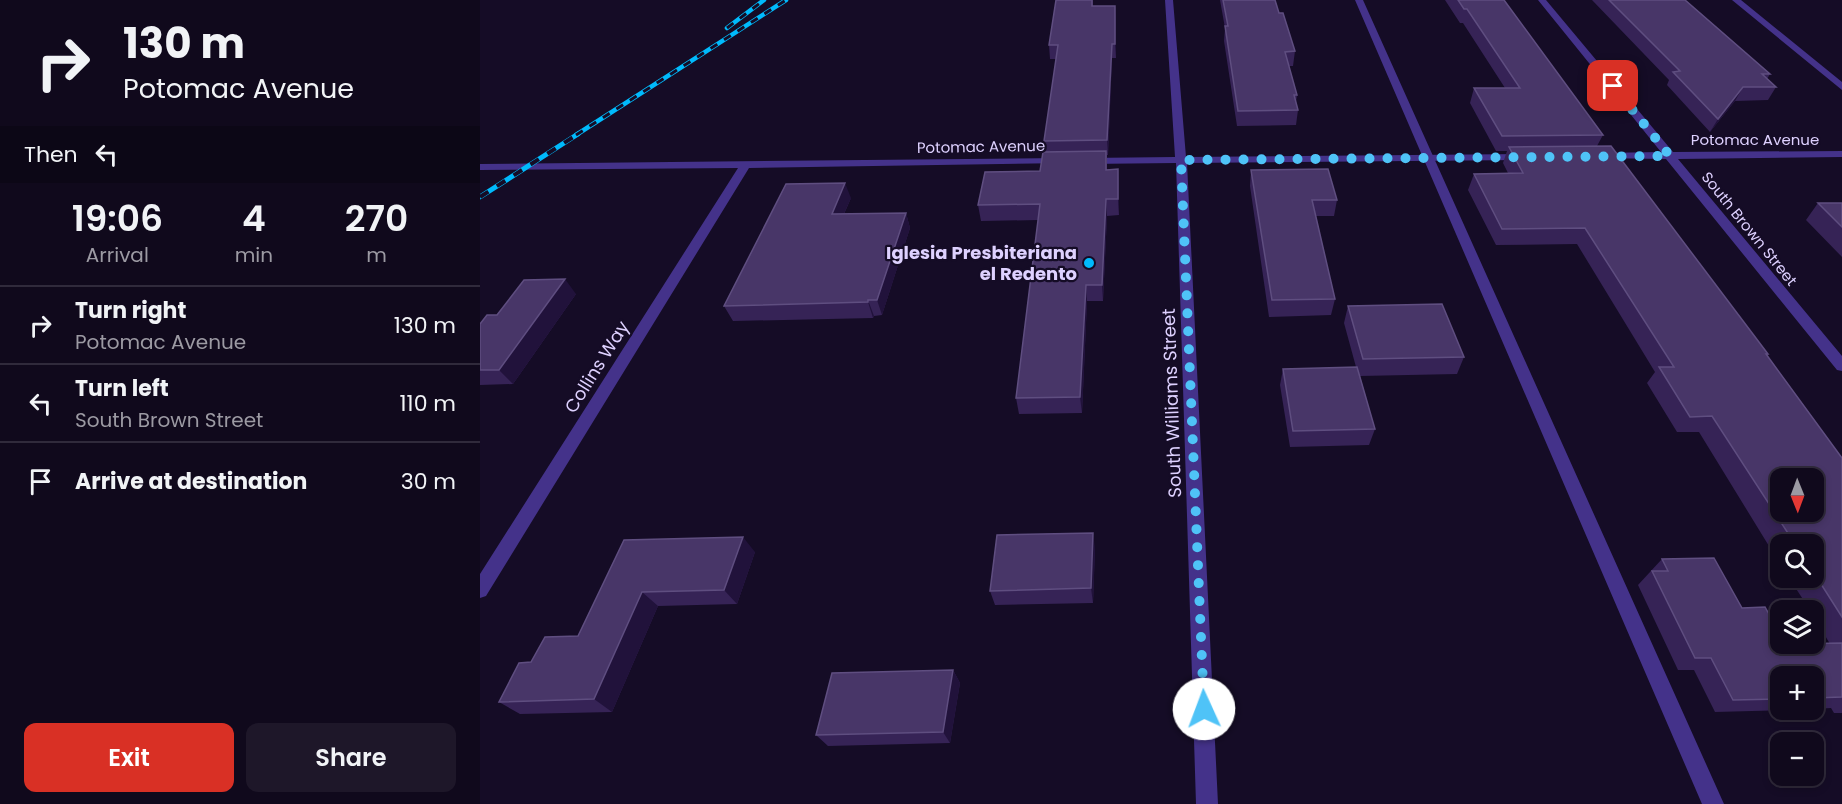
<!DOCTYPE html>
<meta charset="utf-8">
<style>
body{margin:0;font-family:Poppins,sans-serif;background:#1e1729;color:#f1f3f6;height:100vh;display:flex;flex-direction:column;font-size:22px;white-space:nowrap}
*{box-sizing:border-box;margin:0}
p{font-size:20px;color:#9c9aa3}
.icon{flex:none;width:33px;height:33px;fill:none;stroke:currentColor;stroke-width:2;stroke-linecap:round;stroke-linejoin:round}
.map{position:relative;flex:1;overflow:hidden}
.details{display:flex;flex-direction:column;background:#10091c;width:480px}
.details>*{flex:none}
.top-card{background:#10091c;color:#f1f3f6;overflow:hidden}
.needle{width:39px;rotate:179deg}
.controls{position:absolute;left:1290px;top:468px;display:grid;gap:12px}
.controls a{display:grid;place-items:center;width:54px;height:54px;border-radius:12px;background:#10091c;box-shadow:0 3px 9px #0003,0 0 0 2px #302a3b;font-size:30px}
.pin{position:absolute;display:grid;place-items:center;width:51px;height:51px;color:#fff;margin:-26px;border-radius:12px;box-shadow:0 3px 9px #0006}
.me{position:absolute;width:66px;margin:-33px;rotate:358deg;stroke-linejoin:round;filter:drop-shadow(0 0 4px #0008)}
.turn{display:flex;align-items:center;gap:21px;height:126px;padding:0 24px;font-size:27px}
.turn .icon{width:78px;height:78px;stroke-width:2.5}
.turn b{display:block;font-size:42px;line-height:51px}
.then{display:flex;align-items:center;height:57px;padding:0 24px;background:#0003;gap:12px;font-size:22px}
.eta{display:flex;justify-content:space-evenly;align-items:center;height:102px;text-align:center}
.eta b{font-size:36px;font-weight:600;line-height:42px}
.action{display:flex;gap:12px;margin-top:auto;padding:12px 24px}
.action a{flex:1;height:69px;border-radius:12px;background:#d93025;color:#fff;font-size:24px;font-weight:600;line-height:69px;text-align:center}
.action a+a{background:#1e1729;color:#f1f3f6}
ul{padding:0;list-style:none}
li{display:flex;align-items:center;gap:18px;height:78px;padding:0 24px;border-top:2px solid #302a3b}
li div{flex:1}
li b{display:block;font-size:22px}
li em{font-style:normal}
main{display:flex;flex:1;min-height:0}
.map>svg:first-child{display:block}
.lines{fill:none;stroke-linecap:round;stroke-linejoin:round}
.lane{fill:#44328a;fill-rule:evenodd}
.street{fill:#44328a;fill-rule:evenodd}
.rail-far1-casing{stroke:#00bafc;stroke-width:4.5}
.rail-casing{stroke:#00bafc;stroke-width:5}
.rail-far1{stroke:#150c26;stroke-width:3;stroke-dasharray:8;stroke-linecap:butt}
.rail{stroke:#150c26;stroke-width:4;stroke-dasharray:10;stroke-linecap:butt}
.wall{fill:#362356}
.shaded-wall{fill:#21123b}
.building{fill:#483668;stroke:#5f4e80;stroke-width:1.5;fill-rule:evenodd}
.route{stroke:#4fc3f7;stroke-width:10;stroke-dasharray:0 18}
.poi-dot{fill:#00bafc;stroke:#150c26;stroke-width:2}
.labels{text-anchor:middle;stroke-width:4.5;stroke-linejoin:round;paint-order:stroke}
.far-street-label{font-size:15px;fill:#ded1ff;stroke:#150c26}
.poi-label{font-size:18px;font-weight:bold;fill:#ded1ff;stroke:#150c26;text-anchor:end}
.street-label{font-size:18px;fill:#ded1ff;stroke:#150c26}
</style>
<main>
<section class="details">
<div class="top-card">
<div class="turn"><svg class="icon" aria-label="right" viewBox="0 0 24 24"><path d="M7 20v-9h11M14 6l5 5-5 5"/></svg><div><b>130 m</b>Potomac Avenue</div></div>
<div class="then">Then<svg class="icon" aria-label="left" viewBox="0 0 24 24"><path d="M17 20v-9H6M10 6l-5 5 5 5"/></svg></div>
</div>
<div class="eta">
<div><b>19:06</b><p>Arrival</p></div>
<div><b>4</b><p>min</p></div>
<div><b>270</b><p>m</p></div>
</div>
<ul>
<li><svg class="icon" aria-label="right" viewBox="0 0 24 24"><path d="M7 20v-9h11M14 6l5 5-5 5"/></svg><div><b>Turn right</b><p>Potomac Avenue</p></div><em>130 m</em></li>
<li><svg class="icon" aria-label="left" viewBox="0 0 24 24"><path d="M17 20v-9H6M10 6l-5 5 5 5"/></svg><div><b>Turn left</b><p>South Brown Street</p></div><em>110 m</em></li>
<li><svg class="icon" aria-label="arrive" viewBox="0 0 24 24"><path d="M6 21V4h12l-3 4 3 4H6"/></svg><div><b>Arrive at destination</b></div><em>30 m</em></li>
</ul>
<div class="action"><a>Exit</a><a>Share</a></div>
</section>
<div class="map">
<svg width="1362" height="804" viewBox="0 0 1362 804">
<rect width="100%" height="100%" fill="#150c26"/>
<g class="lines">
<!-- lane -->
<path class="lane" d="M875,0H883L1244,804H1222Z
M1252,0H1261L1362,82V90Z"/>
<!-- street -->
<path class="street" d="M685,0H693L706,157L1044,154L1049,157L1044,160L707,163L738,804H716L696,163L606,164L601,161L606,158L695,157Z
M1058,0H1066L1193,152L1362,151V157L1198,159L1362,356V371L1357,370L1186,159L1115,158L1114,156L1119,153L1181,152Z
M582,158L587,161L586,163L269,168L6,596L0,598V574L258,168L0,170V164Z"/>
<defs>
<path id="rail-far1" d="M247,28L284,0
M96,135L306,0"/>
<path id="rail" d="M0,197L98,134"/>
</defs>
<!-- rail-far1 casing -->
<use href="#rail-far1" class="rail-far1-casing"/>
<!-- rail casing -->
<use href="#rail" class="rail-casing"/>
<!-- rail-far1 -->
<use href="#rail-far1" class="rail-far1"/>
<!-- rail -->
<use href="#rail" class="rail"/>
</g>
<!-- wall -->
<path class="wall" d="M576,0H613V6L636,20V58H632L628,155H627V170L638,169L639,215L627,216L623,301H607L602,413L539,414L536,398L558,220L501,221L498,205L560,171L566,152L564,141L576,59H570L569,45Z
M740,0H795L799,13L815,51L813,66H809L817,95L816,102L818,110L816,125L757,126L744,41L745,28Z
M965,0H1024L1123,135L1117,146L1288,354L1287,355L1362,458V713H1354L1351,708L1334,709V676H1300V710H1313L1235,712L1214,670H1198L1158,585L1182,559L1262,608L1307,644H1350L1334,617V610H1330L1309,578H1334V544H1300V564L1219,432H1197L1167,383L1175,372L1097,244L1016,245L988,190L994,174L1028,173L1023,163L1027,151H1016L990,103L994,88H1025L983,23H980Z
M1112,0H1205L1290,74L1287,79L1296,87L1288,100L1255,101L1230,132L1187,85L1189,80Z
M771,170L857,200L854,216H836L855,299L851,315L789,317L770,186Z
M371,198L364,214L426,213L430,228L402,315L394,316L393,318L253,321L244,306Z
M1338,203H1362V257L1326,220Z
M96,294L33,384L0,385V324L17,315Z
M868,306L984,357L977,374L880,376L895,429L889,445L810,447L800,385L803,369L876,367L864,323Z
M144,540L275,552L257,604L178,606L132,712L40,714L19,702L51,662L98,636Z
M615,548L613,603L515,605L510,591Z
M473,670L480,683L470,743L348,746L336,735Z"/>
<!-- shaded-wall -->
<path class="shaded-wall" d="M635,6L636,20V58L635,44Z
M632,44V58L628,155L627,140Z
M1263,87L1255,101L1230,132L1238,119Z
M638,169L639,185V215L638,199Z
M365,183L371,198L357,229L352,214Z
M626,199L627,216L623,301L622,285Z
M426,213L430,228L402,315L397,300Z
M85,279L96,294L33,384L19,370Z
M606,285L607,301L602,413L600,397Z
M388,300L394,316L393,318L388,302Z
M613,533L615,548L613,603L611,588Z
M263,537L275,552L257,604L244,590Z
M162,592L178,606L132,712L114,699Z
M473,670L480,683L470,743L463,732Z"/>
<!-- building -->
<path class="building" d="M576,0H612V6H635V44H632L627,140L564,141L578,45H569Z
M743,0H795L799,13H803L815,51L805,52L817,95H814L818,110L758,111L745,26H748Z
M978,0H1024L1123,135L1022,136L994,88H1040L987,9H984Z
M1129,0H1205L1290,74H1282L1296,87H1263L1238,119L1193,72L1200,71Z
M1131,146L1288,354H1286L1362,458V617L1334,573V544H1315L1232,416L1210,417L1179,367H1194L1105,228L1022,229L994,174L1043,173L1029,147ZM1300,478H1334V512H1300Z
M626,151V170L638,169V199H626L622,285H606L600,397L536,398L560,204L498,205L505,172L560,171L563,152Z
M848,169L857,200H832L855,299L792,300L771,170Z
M365,183L352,214L426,213L397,300H388V302L244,306L306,184Z
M1338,203H1362V227Z
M85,279L19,370H0V324L7,315H17L44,280Z
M962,304L984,357L883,359L868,306Z
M877,367L895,429L813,431L803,369Z
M613,533L611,588L510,591L517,535Z
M263,537L244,590L162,592L114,699L19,702L39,663L51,662L65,637L98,636L144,540Z
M1234,558L1262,608L1285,607L1300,634V644H1307L1362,643V697L1334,698V676H1300V699L1253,700L1231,658H1215L1172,571H1188L1182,559Z
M473,670L463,732L336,735L352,673Z"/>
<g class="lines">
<!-- route -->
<path class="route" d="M724,709L701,160L1190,156L1133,86"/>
</g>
<!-- markers -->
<circle class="poi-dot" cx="609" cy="263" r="6"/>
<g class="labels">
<!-- far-street labels -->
<g class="far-street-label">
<text x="1275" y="145">Potomac Avenue</text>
<text transform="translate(501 147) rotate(-1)" y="5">Potomac Avenue</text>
<text transform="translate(1269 229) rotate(51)" y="5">South Brown Street</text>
</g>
<!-- poi labels -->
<g class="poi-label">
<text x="597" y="259">Iglesia Presbiteriana<tspan x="597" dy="21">el Redento</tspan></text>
</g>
<!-- street labels -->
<g class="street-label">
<text transform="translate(117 367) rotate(-58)" y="6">Collins Way</text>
<text transform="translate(692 403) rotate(-92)" y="6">South Williams Street</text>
</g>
</g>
</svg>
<div class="controls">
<a><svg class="needle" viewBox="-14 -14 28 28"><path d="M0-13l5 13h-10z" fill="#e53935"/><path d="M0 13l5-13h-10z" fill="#9c9aa3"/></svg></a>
<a><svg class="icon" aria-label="search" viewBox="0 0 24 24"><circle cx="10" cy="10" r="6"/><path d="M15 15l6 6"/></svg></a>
<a><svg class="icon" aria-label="layers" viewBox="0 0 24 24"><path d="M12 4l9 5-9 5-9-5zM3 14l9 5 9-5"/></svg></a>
<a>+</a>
<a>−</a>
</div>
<div class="pin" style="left:1133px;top:86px;background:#d93025"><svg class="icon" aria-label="arrive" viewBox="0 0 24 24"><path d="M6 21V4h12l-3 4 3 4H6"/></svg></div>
<svg class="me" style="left:724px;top:709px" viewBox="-20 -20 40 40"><circle r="19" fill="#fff"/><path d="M0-13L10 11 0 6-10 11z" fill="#4fc3f7"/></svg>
</div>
</main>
